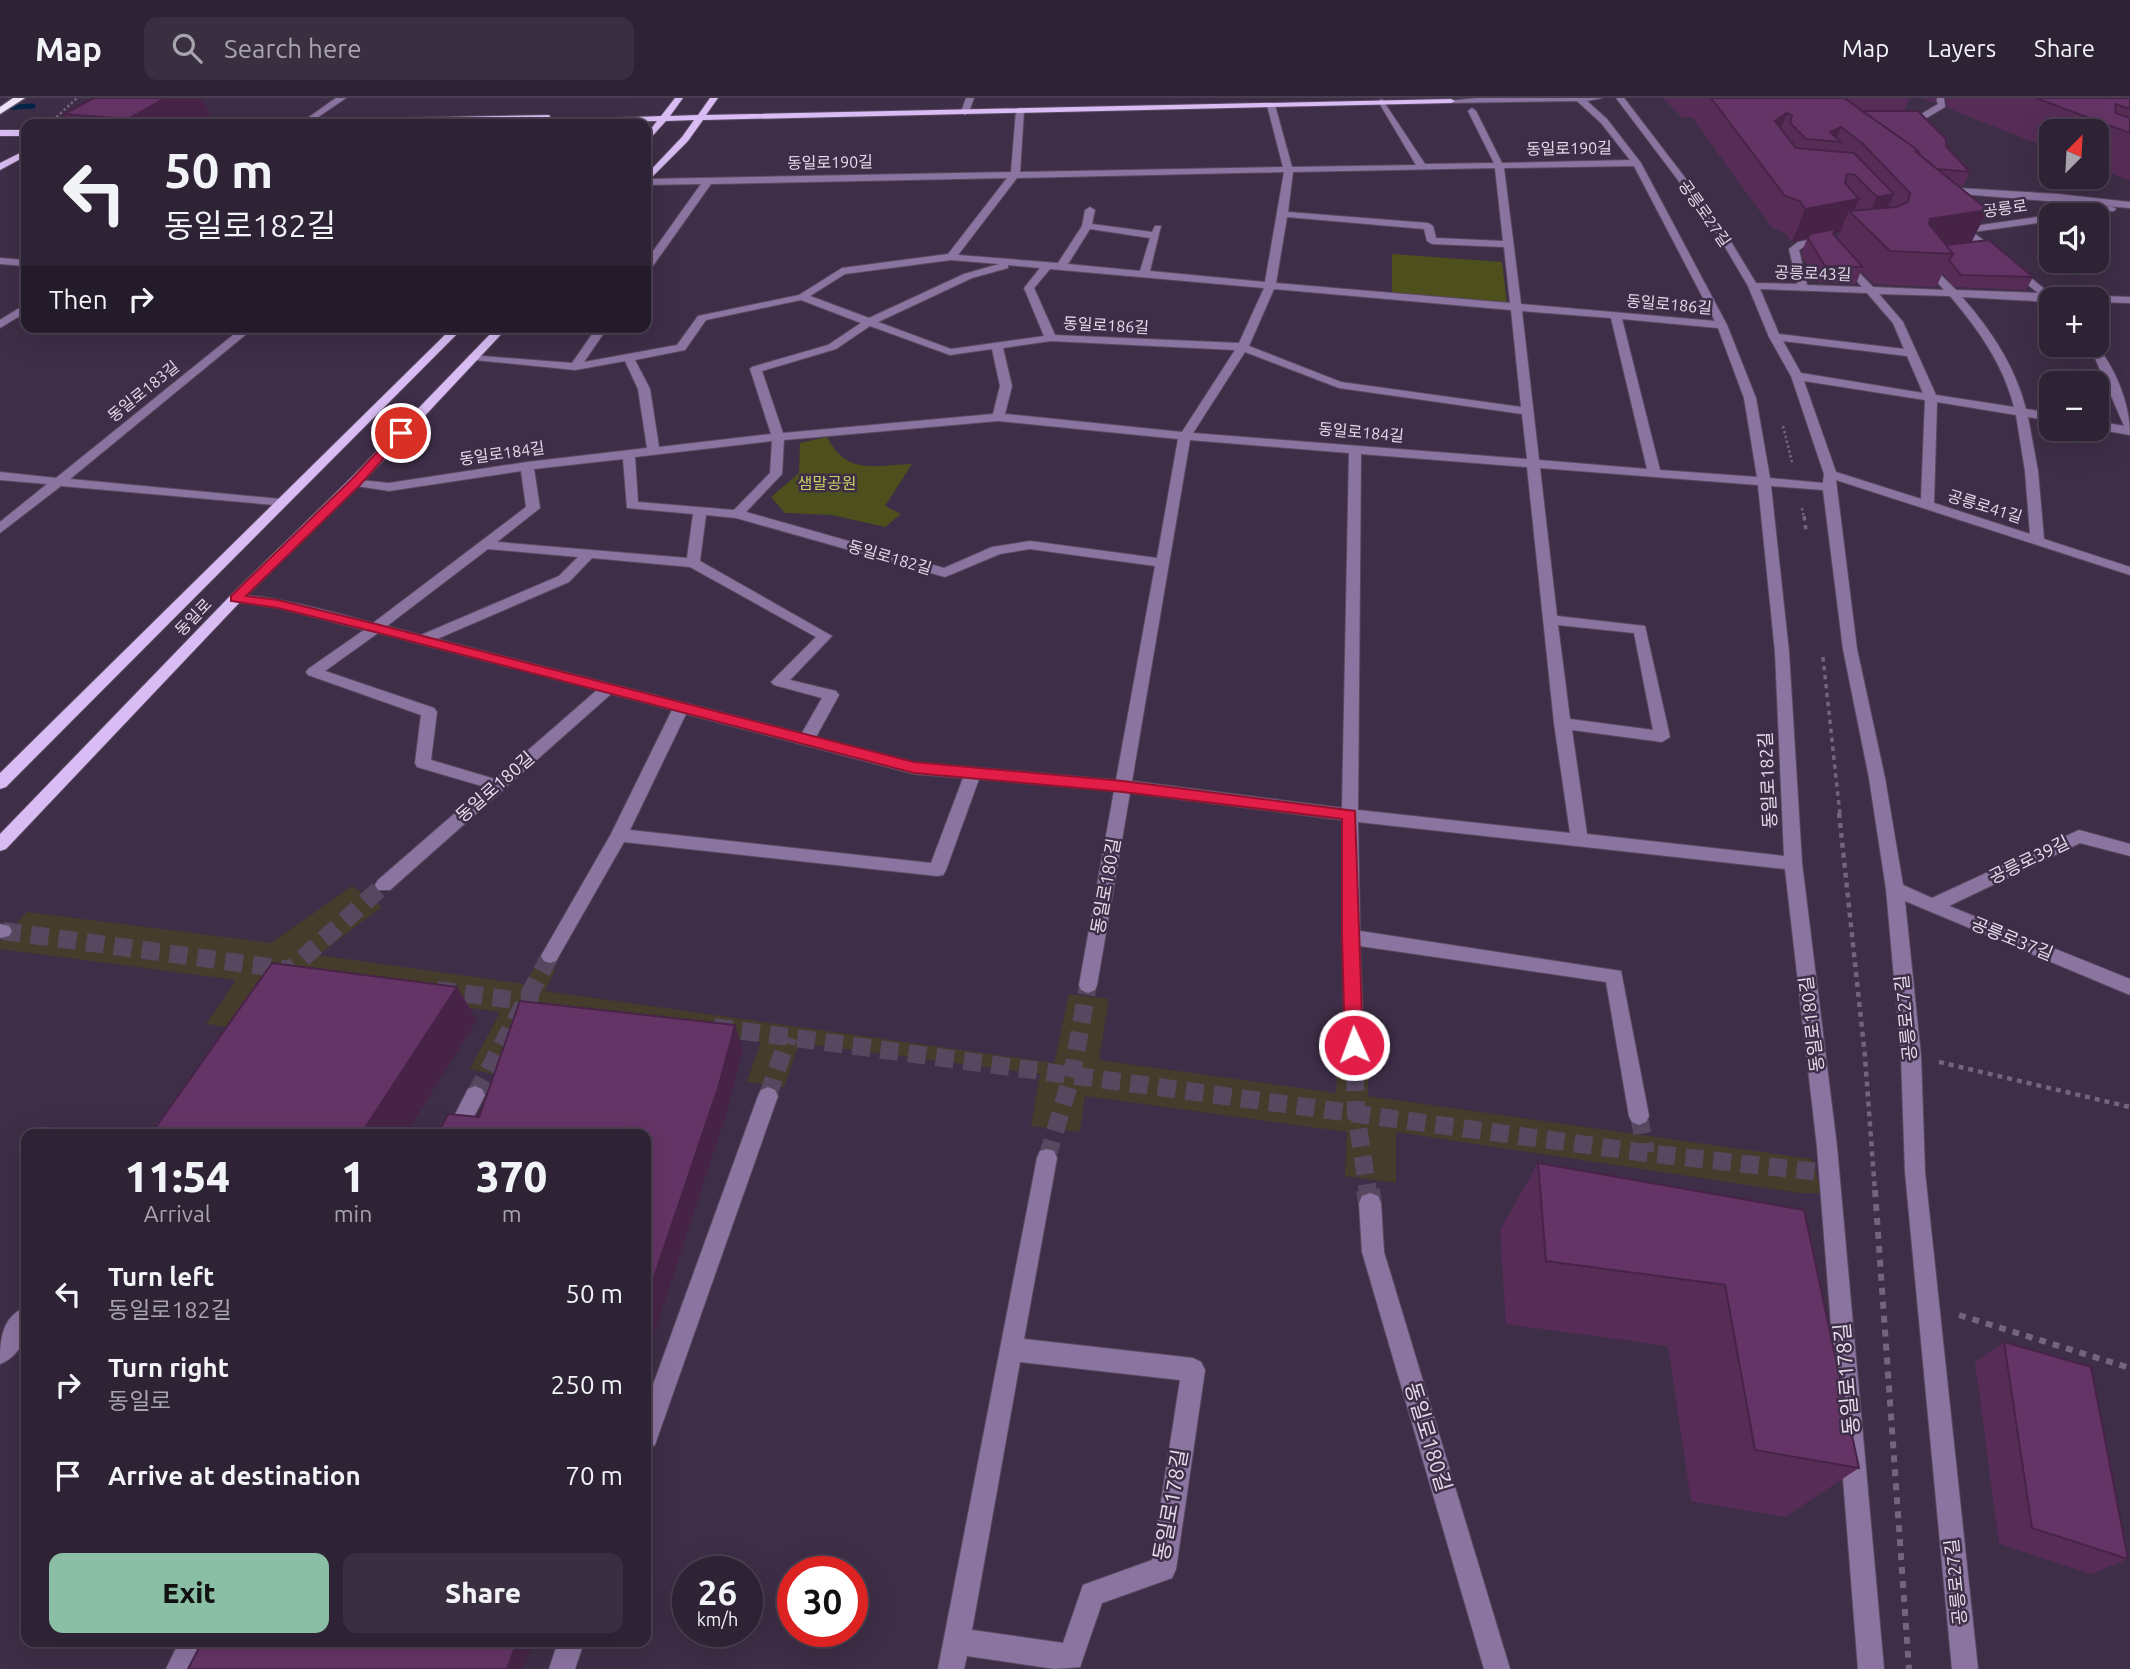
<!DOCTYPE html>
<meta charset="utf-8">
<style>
body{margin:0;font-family:Ubuntu,"Noto Sans KR",sans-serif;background:#3a2f41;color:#f1f3f6;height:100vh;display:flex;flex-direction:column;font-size:26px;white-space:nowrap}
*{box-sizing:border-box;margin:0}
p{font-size:23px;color:#a7a4ad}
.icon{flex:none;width:38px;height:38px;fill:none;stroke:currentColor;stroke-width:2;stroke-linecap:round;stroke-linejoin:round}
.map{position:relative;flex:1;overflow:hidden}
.panel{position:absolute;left:21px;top:1031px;width:630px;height:518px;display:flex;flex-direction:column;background:#2e2235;border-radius:14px;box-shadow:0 7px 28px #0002,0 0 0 2px #493f50}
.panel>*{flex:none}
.hud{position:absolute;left:21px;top:21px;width:630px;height:214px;border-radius:14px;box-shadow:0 7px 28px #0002,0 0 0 2px #493f50;background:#2e2235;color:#f1f3f6;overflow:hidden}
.needle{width:46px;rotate:24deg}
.controls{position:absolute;left:2039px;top:21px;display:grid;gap:14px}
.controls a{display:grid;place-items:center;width:70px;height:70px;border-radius:14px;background:#2e2235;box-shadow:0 7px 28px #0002,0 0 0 2px #493f50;font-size:35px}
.speed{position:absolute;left:672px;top:1458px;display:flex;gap:14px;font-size:35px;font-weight:700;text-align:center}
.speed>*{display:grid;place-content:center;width:91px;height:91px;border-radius:50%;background:#2e2235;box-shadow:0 7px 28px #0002,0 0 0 2px #493f50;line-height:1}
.speed small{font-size:18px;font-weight:400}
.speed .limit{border:10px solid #d22;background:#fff;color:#111}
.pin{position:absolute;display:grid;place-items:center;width:60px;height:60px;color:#fff;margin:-30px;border:4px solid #fff;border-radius:50%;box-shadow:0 2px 7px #0007}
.me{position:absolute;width:77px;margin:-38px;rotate:358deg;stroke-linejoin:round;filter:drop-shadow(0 0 5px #0008)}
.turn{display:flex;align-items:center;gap:24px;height:147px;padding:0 28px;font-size:32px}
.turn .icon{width:91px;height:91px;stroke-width:2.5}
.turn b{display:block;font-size:49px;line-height:60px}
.then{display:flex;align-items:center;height:66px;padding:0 28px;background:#0003;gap:14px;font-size:26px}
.eta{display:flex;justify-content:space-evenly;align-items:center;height:119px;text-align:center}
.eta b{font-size:42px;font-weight:800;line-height:49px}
.button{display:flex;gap:14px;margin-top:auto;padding:14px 28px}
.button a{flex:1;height:80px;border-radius:14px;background:#8abfa5;color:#111;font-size:28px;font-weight:800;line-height:80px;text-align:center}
.button a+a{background:#3a2f41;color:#f1f3f6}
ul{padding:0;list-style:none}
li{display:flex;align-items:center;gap:21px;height:91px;padding:0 28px}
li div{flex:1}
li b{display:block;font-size:26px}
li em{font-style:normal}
header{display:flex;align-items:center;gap:42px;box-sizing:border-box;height:98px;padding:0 35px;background:#2e2235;border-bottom:2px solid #493f50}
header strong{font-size:33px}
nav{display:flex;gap:38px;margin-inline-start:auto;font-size:24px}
.search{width:490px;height:63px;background:#3a2f41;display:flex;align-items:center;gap:18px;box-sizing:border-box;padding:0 24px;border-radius:14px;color:#a7a4ad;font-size:26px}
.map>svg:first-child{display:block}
.commercial{fill:#453c2b}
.green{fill:#4d4f1d}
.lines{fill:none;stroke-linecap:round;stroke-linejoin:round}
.stream{stroke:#002449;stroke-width:5}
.minor-tunnel-far1{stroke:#574860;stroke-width:18;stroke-dasharray:18 10;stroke-linecap:butt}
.minor-tunnel{stroke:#574860;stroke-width:24;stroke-dasharray:24 12;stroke-linecap:butt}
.minor-casing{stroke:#594a61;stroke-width:2}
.major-casing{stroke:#594a61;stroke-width:2}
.highway-casing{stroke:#594a61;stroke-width:3}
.path-far3{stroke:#74657c;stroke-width:2.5;stroke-dasharray:2.5 2.5;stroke-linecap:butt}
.path-far2{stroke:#74657c;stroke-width:3.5;stroke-dasharray:4.5 4.5;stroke-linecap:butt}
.path-far1{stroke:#74657c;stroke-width:4.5;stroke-dasharray:5 5;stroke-linecap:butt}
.path{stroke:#74657c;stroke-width:6;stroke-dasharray:7 7;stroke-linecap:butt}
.minor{fill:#8c74a1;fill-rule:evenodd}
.major{fill:#d8bcf3;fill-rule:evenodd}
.highway{fill:#ede2f8;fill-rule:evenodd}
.wall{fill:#572d58;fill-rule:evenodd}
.shaded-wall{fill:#472447}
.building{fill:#653466;stroke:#472447;stroke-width:2}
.route{fill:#e11d48;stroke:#92132f;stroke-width:2}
.labels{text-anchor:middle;stroke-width:5;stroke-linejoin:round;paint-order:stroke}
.far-street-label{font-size:16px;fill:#e5dbeb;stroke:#3e2e47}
.far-park-label{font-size:16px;fill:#c9d066;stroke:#3e2e47}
.street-label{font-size:18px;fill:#e5dbeb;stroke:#3e2e47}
.near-street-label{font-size:21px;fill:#e5dbeb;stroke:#3e2e47}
</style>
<header>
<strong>Map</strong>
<div class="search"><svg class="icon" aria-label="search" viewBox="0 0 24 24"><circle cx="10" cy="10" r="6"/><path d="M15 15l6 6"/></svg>Search here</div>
<nav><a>Map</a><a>Layers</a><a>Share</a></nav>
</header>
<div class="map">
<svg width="2130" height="1571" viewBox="0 0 2130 1571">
<rect width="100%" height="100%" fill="#3e2e47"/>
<!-- commercial -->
<path class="commercial" d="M352,788L382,809L318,857L525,886L535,868L556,871L545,893L1054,965L1069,896L1109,901L1099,962L1336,995L1338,959L1368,963V998L1812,1061L1822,1095H1800L1396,1034V1085L1345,1078L1347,1034L1085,998L1080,1034L1031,1028L1040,976L799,945L784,989L747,984L761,944L541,916L505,979L470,971L500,914L314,889L282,937L206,926L236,882L0,851V844L27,814L271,845Z"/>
<!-- green -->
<path class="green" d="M1392,156L1502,164L1507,205L1392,196Z
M827,339C847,378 875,367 912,366L885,408L901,416L885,429L832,417L785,415L771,399L799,375L800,345Z"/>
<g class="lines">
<!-- stream -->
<path class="stream" d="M0,10L33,8"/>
<!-- minor-tunnel-far1 -->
<path class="minor-tunnel-far1" d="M3,833L291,872
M282,879L384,787
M437,892L544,906
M714,929L1646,1055L1818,1074
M1354,947L1356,1015L1368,1094
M475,997L550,858
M768,998L788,939
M1639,1018L1646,1055
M1047,1060L1072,977L1088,887"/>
<!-- minor-tunnel -->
<path class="minor-tunnel" d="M1368,1092L1370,1105"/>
<defs>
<path id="minor" d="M336,0H346L308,26H299Z
M966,0H974L969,14L965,17L961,14Z
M1477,0H1602L1587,3L1607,21L1641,65L1727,227L1756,300L1770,380L1823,385L1824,376L1791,278L1769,239L1748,188L1712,127L1616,0H1624L1719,124L1756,185L1797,186L1789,151L1798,144L1828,138L1831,139V143L1805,148L1799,152L1807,187L1862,189L1839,162L1844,159L1873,189L1944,192L1919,163L1924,160L1956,192L2038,195L1951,125L1956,122L1967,129L2051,117V123L1973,134L2051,196L2130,199V205L2096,204V201H2051V204L1962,199C1991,232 2015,268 2026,311L2051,315V323L2028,319L2038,373L2044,441L2130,469V477L1836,382L1857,551L1885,680L1903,787L1932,800L2079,732L2130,746V758L2080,745L1949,808L2130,881V897L1905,803L1921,958L1925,1074L1978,1571H1952L1905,1074L1901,958L1886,791L1869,680L1843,551L1823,392L1771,388L1789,554L1802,765L1837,1049L1884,1571H1858L1817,1049L1785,771L1358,724L1360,833L1621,873L1649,1018L1646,1024L1639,1027L1632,1024L1629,1018L1606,884L1360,848L1364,947L1361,953L1354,955L1347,953L1344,947L1342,722L1130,695L1097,887L1095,892L1088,895L1081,892L1079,887L1114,693L979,681L946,772L943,777L937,778L624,744L556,863L550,865L544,863L541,858L611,736L672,612L611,596L390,792H378L375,787L378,782L485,689L417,669L415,665L421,617L308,577L306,574L308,571L364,532L278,510L236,504L229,500C242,488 351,519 373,525L526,409L521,373L389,393L350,387V381L389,385L527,364L647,350L638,291L625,263L575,272L474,262L468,259L470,257L572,265L597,229H608L584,264L677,247L698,218L799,197L842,170L948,156L1007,80L711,86L650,172L646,173V163L701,86L646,87V81L1011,74L1016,13L1020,10L1024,13L1020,74L1283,69L1267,7L1271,5L1275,7L1292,69L1416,67L1378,3L1382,1L1425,66L1494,65L1468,13L1472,10L1476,13L1502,65L1630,62L1601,25L1577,3L1451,5L1447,3ZM1634,68L1715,223L1521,206L1504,70ZM1495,70L1503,143L1436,140L1433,128L1428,125L1288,114L1293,74ZM1284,74L1265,184L1150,173L1161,128H1155L1152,134L1092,126L1095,112L1090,109L1085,112L1082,128L1058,165L958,157L1017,80ZM1287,119L1424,131L1427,143L1432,146L1504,149L1510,205L1276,185ZM1090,131L1150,140L1140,173L1068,166ZM951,162L999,166L964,176L869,220L810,198L845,176ZM1008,167L1040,170L1024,190L1044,238L951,251L878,224L972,180L1008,170ZM1050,171L1061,172L1264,190L1239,245L1055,237L1034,190ZM1274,191L1511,212L1521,309L1341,284L1249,248ZM1760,191L1867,195L1893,225L1904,251L1779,236ZM1879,196L1950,198C1979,232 2003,266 2014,309L1936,297L1903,224ZM801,202L861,225L828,247L752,269L750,271L771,336L659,349L650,291L635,262L685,252L706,222ZM1522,213L1611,220L1647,371L1539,362ZM1622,221L1718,230L1744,300L1757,379L1660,372ZM870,228L950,257L992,251L1000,288L993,316L783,335L762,273L836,251ZM1051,243L1235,252L1182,334L1005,316L1012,288L1003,250ZM1783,243L1907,258L1923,295L1801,275ZM1245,254L1339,290L1522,316L1527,361L1193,335ZM1804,283L1925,302L1921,401L1836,374ZM1937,304L2016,317L2025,373L2030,436L1934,405ZM998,323L1178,341L1157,460L1030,443L992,449L944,470L746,414L782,376L784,342ZM1190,342L1349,355L1342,710L1132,683ZM772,343L770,375L734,412L638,404L635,359ZM1361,356L1527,369L1554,625L1570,735L1358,712ZM623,361L627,410L693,416L687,460L497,444L540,410L534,371ZM1540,370L1758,387L1775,554L1784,758L1587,736L1572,632L1662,644L1670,639L1645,528L1557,518ZM706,417L736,420L945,479L1000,456L1030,451L1155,468L1116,682L914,664L816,639L839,597L836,593L790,582L832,538L700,463ZM488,451L578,459L559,478L421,537L387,528ZM592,460L690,469L816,539L771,584L774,587L822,600L802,635L437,541L569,484ZM1558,527L1634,535L1653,632L1570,621ZM378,535L597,592L495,681L431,662L437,614L434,610L325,573ZM686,616L914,676L963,680L931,765L630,732Z
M1936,0H1944L1945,9L1923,22L1902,26L1898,23L1918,18L1938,6Z
M1941,89L2058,96L2130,104V110L1938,94V90Z
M2111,108L2116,111L2114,113L2065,117Z
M0,160L26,162V168L0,166Z
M26,206V214L0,230V222Z
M243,229H255L70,381L281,401L286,402V408L61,388L0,435V424L47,386L0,382V374L56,380Z
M2085,247H2096C2116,271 2130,306 2130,337L2096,331V323L2124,328L2095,260Z
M0,826L9,828L12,833L9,838L0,840Z
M475,988L482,991L485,997L465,1036H445L468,991Z
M768,989L775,992L778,998L658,1338L655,1347L646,1350V1306L758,998L761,992Z
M1047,1051L1054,1053L1057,1060L1024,1241L1193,1260L1201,1264L1205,1272L1176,1471L1172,1480L1102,1505L1080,1569L1055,1571L967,1558L964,1571H938L1037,1060L1040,1053ZM1020,1264L1180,1282L1152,1462L1083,1487L1063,1545L972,1532Z
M1370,1095L1378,1098L1381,1105L1384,1154L1510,1571H1484L1362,1154L1359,1105L1362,1098Z
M26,1209C27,1232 25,1256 0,1266C0,1243 1,1219 26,1209Z
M179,1544H206L193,1571H166Z
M558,1544H584L575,1571H549Z"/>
<path id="major" d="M675,0H683L670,18L698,17L710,0H718L706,17L1451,1L1455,3L1451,5L703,22L688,43L646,85V77L682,39L694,22L666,23L646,45V37L657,23L533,26L537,23L661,18Z
M549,17L552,22L245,26L249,23Z
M0,32H26V38H0Z
M26,52V58L0,72V65Z
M453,229H464L6,689L0,691V675Z
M497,229H508L360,387L241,503L6,751L0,753V736L231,497L350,381Z"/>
<path id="highway" d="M13,0H25L0,16V9Z"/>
</defs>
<!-- minor casing -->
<use href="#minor" class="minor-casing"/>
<!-- major casing -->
<use href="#major" class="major-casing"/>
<!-- highway casing -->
<use href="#highway" class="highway-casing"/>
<!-- path-far3 -->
<path class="path-far3" d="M49,26L77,0
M1783,328L1792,364
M1802,410L1804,420"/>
<!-- path-far2 -->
<path class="path-far2" d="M1804,418L1806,432
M1823,559L1840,717"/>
<!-- path-far1 -->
<path class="path-far1" d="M1839,715L1865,959L1875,1094
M1939,964L2130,1009"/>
<!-- path -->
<path class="path" d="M1875,1092L1909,1571
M1959,1217L2130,1270"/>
<!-- minor -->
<use href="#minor" class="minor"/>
<!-- major -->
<use href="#major" class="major"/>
<!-- highway -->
<use href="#highway" class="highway"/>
</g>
<!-- wall -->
<path class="wall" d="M94,0H202L214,26H69L64,16Z
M1663,0H1910L1904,13L1946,48L1970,74L1963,88L1957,87L1988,112L1971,144L2033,179L2026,192L1954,189L1943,175L1936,189L1874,186L1861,173L1856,186L1818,184L1801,156L1807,141L1792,144L1786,136L1772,130L1692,19H1682ZM1840,134L1837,140L1833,136Z
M1922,0H1937L1935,5Z
M1946,0H2130V83L2096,69V33H2051V51L1947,10Z
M1538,1065L1804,1112L1859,1370L1785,1419L1691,1403L1668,1248L1506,1226L1500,1132Z
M2004,1244L2128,1461L2091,1476L1999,1446L1975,1264Z"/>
<!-- shaded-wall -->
<path class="shaded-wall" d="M165,0H202L214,26H131L128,21Z
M1787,15L1775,45V23Z
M1841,29L1836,43L1830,34Z
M1894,96L1879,129L1864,127L1877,99Z
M1859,101L1853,116L1849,113L1840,134L1792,144L1805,111Z
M1988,112L1971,145L1914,154L1930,121Z
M457,889L477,922L406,1036H361Z
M735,927L743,952L728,1011L646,1260V1203Z
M517,1544H534L523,1571H507Z"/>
<!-- building -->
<path class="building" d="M94,0H165L128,21L64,16Z
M1711,0H1844L1912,48L1919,54H1916L1988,112L1930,121L1929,126L1953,156L1890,153L1849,113L1896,109L1908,104L1910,95L1863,46L1841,29L1830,34L1841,44L1806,41L1790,25L1792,18L1787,15L1775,23L1796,50L1854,55L1894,96L1877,99L1855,77L1847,76L1845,85L1859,101L1805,111L1800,103L1785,98Z
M2036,0H2130V11L2115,6L2116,15L2130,20V35Z
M1862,13H1918L1946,41V48L1970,74L1937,71L1919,56V54L1912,48Z
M1835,131L1833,136L1863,169L1825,168L1808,140L1810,136Z
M1989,142L2033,179L1961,177L1949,162L1953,156L1946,147Z
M272,865L457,889L361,1036H151Z
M520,903L735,927L719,987L646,1203V1036H438L448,1016L479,1019Z
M1538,1065L1804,1112L1859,1370L1755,1352L1725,1187L1546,1163Z
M2004,1244L2091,1269L2128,1461L2032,1430Z
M202,1544H517L507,1571H188Z"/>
<!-- route -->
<path class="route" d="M397,333L406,335L360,387L246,498L278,502L376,526L914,664L1123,683L1355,713L1363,947L1360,953L1354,955L1348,953L1345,947L1342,839V721L1123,694L914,675L375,534L278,510L231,503V498L351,382Z"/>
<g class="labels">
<!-- far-street labels -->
<g class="far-street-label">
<text transform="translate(1569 50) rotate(-1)" y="6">동일로190길</text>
<text transform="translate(830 64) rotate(-1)" y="6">동일로190길</text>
<text transform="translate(2005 110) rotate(-8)" y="6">공릉로</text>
<text transform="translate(1705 115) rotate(55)" y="6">공릉로27길</text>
<text transform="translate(1813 175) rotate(2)" y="6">공릉로43길</text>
<text transform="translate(1669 206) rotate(5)" y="6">동일로186길</text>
<text transform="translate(1106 227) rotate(3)" y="6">동일로186길</text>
<text transform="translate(143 293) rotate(-39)" y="6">동일로183길</text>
<text transform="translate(1361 334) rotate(5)" y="6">동일로184길</text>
<text transform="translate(502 355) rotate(-8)" y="6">동일로184길</text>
<text transform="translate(1985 408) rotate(17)" y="6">공릉로41길</text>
<text transform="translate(890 459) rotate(16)" y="6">동일로182길</text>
<text transform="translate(193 519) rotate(-46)" y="6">동일로</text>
</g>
<!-- far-park labels -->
<g class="far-park-label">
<text x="827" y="391">샘말공원</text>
</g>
<!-- street labels -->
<g class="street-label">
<text transform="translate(1768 682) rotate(-93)" y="6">동일로182길</text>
<text transform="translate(495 689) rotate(-41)" y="6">동일로180길</text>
<text transform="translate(2029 762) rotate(-26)" y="6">공릉로39길</text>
<text transform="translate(1106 788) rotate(-80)" y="6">동일로180길</text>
<text transform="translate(2012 841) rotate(22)" y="6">공릉로37길</text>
<text transform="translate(1906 920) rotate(-96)" y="6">공릉로27길</text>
<text transform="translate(1812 926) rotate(-97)" y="6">동일로180길</text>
<text transform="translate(1956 1484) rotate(-96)" y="6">공릉로27길</text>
</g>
<!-- near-street labels -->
<g class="near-street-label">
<text transform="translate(1847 1281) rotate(-95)" y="7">동일로178길</text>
<text transform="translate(1428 1339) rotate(73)" y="7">동일로180길</text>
<text transform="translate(1171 1407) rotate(-80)" y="7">동일로178길</text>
</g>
</g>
</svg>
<div class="controls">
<a><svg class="needle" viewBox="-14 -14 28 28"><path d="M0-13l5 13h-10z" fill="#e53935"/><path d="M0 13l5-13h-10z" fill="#a7a4ad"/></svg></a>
<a><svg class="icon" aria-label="sound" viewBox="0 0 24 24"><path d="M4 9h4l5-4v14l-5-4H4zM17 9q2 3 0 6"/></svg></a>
<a>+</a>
<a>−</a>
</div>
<div class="speed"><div>26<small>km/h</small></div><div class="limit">30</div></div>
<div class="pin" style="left:401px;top:335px;background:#d93025"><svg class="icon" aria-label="arrive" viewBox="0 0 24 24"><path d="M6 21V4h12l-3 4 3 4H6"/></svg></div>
<svg class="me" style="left:1354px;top:947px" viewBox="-20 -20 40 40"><circle r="17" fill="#e11d48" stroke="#fff" stroke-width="3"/><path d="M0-11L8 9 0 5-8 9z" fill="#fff"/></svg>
<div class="hud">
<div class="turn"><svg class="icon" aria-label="left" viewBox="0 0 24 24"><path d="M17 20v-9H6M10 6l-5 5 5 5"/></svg><div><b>50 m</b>동일로182길</div></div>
<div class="then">Then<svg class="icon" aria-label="right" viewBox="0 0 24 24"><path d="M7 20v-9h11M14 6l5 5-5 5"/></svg></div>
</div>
<section class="panel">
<div class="eta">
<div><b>11:54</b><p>Arrival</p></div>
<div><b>1</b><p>min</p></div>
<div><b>370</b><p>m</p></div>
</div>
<ul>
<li><svg class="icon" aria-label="left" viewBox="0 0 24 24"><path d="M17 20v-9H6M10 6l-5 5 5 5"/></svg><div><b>Turn left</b><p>동일로182길</p></div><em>50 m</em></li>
<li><svg class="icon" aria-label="right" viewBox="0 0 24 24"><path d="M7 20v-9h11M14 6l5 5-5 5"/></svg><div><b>Turn right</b><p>동일로</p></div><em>250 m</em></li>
<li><svg class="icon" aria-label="arrive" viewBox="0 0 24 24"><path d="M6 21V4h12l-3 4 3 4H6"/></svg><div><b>Arrive at destination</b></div><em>70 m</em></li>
</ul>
<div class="button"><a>Exit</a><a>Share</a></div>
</section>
</div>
